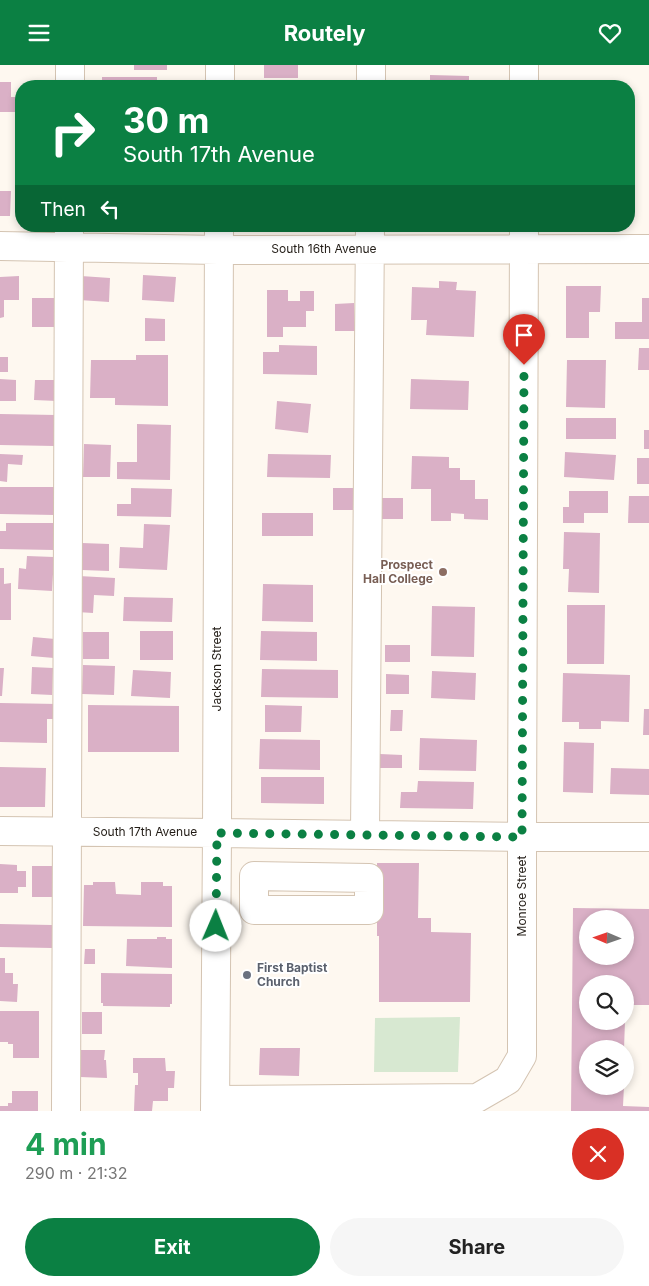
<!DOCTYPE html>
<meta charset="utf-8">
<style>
body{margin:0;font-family:Inter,sans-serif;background:#f6f6f6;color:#222;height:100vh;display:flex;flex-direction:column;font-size:19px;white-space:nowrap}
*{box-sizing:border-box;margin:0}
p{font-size:16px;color:#767676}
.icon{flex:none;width:28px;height:28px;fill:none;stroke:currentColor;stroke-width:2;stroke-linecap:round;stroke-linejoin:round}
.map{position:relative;height:1046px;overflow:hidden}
.sheet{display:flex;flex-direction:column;background:#fff;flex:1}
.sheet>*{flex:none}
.banner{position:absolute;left:15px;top:15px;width:620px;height:152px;border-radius:20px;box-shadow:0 2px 8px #0003;background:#0b8043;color:#fff;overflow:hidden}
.needle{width:32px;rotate:272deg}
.fabs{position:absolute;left:579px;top:845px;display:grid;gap:10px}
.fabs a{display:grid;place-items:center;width:55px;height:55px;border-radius:50%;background:#fff;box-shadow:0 2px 8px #0003;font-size:25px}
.pin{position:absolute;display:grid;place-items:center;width:42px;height:42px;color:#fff;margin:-51px -21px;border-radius:50% 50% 50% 0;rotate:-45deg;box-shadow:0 0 5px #0007}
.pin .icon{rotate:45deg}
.me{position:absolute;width:55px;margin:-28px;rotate:1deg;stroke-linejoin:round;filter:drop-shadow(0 0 4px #0008)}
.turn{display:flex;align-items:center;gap:18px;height:105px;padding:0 25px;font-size:22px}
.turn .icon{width:65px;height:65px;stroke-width:2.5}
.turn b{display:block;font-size:35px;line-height:42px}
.then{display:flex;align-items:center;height:48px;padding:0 25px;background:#0003;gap:10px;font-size:19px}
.round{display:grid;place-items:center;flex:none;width:52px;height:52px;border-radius:26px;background:#f6f6f6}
.head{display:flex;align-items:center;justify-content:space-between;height:85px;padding:0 25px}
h1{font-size:30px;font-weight:700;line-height:38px;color:#1e9e55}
.cta{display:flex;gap:10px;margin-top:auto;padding:10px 25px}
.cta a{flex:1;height:58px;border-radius:30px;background:#0b8043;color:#fff;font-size:20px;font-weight:700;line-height:58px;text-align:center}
.cta a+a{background:#f6f6f6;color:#222}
header{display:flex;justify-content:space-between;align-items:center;height:65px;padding:0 25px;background:#0b8043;color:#fff;font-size:22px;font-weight:700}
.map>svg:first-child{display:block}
.green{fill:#d7e8d1}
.building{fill:#dab0c6;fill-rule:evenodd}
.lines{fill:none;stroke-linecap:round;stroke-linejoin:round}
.minor-casing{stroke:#d4c4b2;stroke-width:30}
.minor{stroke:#fff;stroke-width:28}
.route{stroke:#0b8043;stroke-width:9;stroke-dasharray:0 16.2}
.education-dot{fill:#8d6e63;stroke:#fff;stroke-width:2}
.worship-dot{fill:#6b7280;stroke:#fff;stroke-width:2}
.labels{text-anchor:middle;stroke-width:4;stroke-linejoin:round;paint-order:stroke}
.street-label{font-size:12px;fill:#221c16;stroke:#fff}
.education-label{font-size:12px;font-weight:bold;fill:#785e54;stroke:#fff;text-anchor:end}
.worship-label{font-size:12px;font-weight:bold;fill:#5b616d;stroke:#fff;text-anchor:start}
</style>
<header><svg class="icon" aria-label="menu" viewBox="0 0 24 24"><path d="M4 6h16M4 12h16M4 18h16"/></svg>Routely<svg class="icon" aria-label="heart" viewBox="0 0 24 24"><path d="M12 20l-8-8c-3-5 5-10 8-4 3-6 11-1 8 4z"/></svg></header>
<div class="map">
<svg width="649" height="1046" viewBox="0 0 649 1046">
<rect width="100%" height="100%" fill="#fef8f0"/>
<!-- green -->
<path class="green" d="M460,952L458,1007H374L375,953Z"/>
<!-- building -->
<path class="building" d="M134,0H167V5H134Z
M264,0H298V13H264Z
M430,10L469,11V21H430Z
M102,12H157V21H102Z
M576,15H603V21H576Z
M0,17H11V32H21V47H0Z
M0,126H11L10,151H0Z
M143,210L176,212L174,237L142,235Z
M19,211V235H4V252L0,253V212Z
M81,211L110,213L109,237L79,235Z
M439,216L457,217L456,225L476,226L474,272L426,270L427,255H411L412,222L439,223Z
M566,221H601L600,247H589V273H566Z
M267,225H288V236H300V226H314V246H306V262H283V272H267Z
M32,233H60V262H32Z
M642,233H649V274H615V257H642Z
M354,238L355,266H335V239Z
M145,253L165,254V276H145Z
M279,280L317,281V310L263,309V287H279Z
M639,283H649V305H638Z
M136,290H168V341L115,340V333H90L91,295H136Z
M0,292H8V307H0Z
M567,295H606L605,343L566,342Z
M0,314L16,315V336H0Z
M411,314L469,316L468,345L410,344Z
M35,315H57V336L34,335Z
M277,336L311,339L308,368L275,364Z
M0,349L56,350L55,381L0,380Z
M566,353H616V374H566Z
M137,359L171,360L170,415L117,414V397H137Z
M644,365H649V384H644Z
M84,379L111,380L110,412H83Z
M565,387L616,390L614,415L564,412Z
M0,389L23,390L22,400L8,399L7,417L0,416Z
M268,389L331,390L330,413L267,412Z
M412,391L449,392V403H460V415H475V434H488V455L464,454V449L451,448V456H431V424H411Z
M637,393H649V419H637Z
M0,422H55V450L0,449Z
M131,423L172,424L171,452L117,451V439H131Z
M333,423H361V445H333Z
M569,426H608V448H584V458H563V442H569Z
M629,431H649V458H628Z
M381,433H403V454H381Z
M262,448H313V471H262Z
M6,458H54V485L0,484V466H6Z
M144,459L170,460L167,505L119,503L120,482L143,483Z
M564,467L600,468L599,528L568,527L569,504H563Z
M82,478L109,479V506L82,505Z
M27,491L54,492L52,526L18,524L19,503L26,504Z
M0,503H4V519L11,518V555H0Z
M79,511L115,513L114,531L94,530L93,548L77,547Z
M263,519L313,520V557L262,556Z
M124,532L173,533L172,557L123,556Z
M567,540H605L604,599H567Z
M432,541L475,542L474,592L431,591Z
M140,566H173V595H140Z
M261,566L317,567V596L260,595Z
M83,567H109V594H83Z
M33,572L55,574L54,593L31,591Z
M385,580H410V597H385Z
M83,600L115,601L114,630L82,629Z
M32,602L53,603L52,630L31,629Z
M0,603H4L2,631H0Z
M262,604L338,605V633L261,632Z
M133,605L171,607L170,633L131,631Z
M432,606L476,608L475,635L431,633Z
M563,608L630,610L629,657L601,656V664H579V657H562Z
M386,609L409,610V629H386Z
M0,638L58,639L57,654H47V678L0,677Z
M88,640L179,641V687H88Z
M265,640L302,641L301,667H265Z
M644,644H649V670H643Z
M391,645H403L402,666H390Z
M420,673L477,675L476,706L419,705Z
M260,674L320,675V705L259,704Z
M564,677L594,678L593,728L563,727Z
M380,689L402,690V703H379Z
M0,702L46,703L45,742H0Z
M611,703L649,704V730L610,729Z
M261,712H324V739L261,738Z
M418,716L474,717L473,744L400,743L401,727H417Z
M377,798H419L418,853H431V867L471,868L470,937H379V871H377Z
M0,799L17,800V806H26V822H18V828H0Z
M32,801H56V832H32Z
M93,817H115L116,829L141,830V817H163V821H172V862L83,861L84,820H93Z
M573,843L649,844V940H625V919H588V956H625L624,984H588V1021H624L623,1041L649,1042V1046H571ZM588,854H625V891H588Z
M0,859L52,860V883L0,882Z
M157,872H166V874H172V903L126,901L127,874H157Z
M85,884H95V899H84Z
M0,893H5V908H13V919H18L17,937L0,936Z
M101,908L172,909V939H170V942L103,941V938H101Z
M0,946H39V993H13V979H8V977H0Z
M82,947H102V969H82Z
M260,983H300L299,1011L259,1010Z
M81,985H105L104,995H106L107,1013L80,1012Z
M133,993H165L166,1006H175L174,1023H168V1036H153L152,1046H134L135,1020H138V1008H133Z
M12,1026H38V1046H0V1041H8V1038H12Z"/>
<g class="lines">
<defs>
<path id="minor" d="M70,21V0
M220,21V0
M371,21V0
M524,21V0
M0,181L218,185L649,184
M0,766L217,768L522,772H649
M365,770L370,161
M254,811L369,813V845H254Z
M215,1035L477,1033L508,1015L522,991V772L524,161
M66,1046L69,161
M215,1046L217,768L219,161"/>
</defs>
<!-- minor casing -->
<use href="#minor" class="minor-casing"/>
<!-- minor -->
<use href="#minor" class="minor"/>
</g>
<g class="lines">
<!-- route -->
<path class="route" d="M216,861L217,768L522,772L524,300"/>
</g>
<!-- markers -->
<circle class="education-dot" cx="443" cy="507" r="5"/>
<circle class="worship-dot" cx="247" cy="910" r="5"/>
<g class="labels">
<!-- street labels -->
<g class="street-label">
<text x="324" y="188">South 16th Avenue</text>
<text transform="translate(217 604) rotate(-90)" y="4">Jackson Street</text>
<text x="145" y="771">South 17th Avenue</text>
<text transform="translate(522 831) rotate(-90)" y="4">Monroe Street</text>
</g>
<!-- education labels -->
<g class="education-label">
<text x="433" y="504">Prospect<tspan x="433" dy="14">Hall College</tspan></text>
</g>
<!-- worship labels -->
<g class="worship-label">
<text x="257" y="907">First Baptist<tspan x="257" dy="14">Church</tspan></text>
</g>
</g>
</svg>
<div class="fabs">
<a><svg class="needle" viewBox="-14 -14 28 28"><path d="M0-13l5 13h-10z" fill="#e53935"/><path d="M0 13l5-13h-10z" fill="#767676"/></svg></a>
<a><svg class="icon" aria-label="search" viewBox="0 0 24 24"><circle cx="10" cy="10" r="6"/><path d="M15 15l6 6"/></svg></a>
<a><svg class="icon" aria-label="layers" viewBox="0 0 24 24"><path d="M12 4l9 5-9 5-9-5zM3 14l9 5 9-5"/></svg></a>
</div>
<div class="pin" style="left:524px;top:300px;background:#d93025"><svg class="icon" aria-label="arrive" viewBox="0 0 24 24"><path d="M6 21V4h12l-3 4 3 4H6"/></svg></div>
<svg class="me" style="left:216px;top:861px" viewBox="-20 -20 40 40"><circle r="19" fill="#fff"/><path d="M0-13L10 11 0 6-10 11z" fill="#0b8043"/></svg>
<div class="banner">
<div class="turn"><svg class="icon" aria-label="right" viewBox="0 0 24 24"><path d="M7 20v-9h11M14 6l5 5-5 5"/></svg><div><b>30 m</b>South 17th Avenue</div></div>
<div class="then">Then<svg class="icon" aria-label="left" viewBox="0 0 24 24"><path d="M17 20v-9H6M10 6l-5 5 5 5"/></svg></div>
</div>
</div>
<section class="sheet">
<div class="head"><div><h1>4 min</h1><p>290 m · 21:32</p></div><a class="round" style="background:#d93025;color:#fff"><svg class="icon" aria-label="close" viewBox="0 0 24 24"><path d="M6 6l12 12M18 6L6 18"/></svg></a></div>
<div class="cta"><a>Exit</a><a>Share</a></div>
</section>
